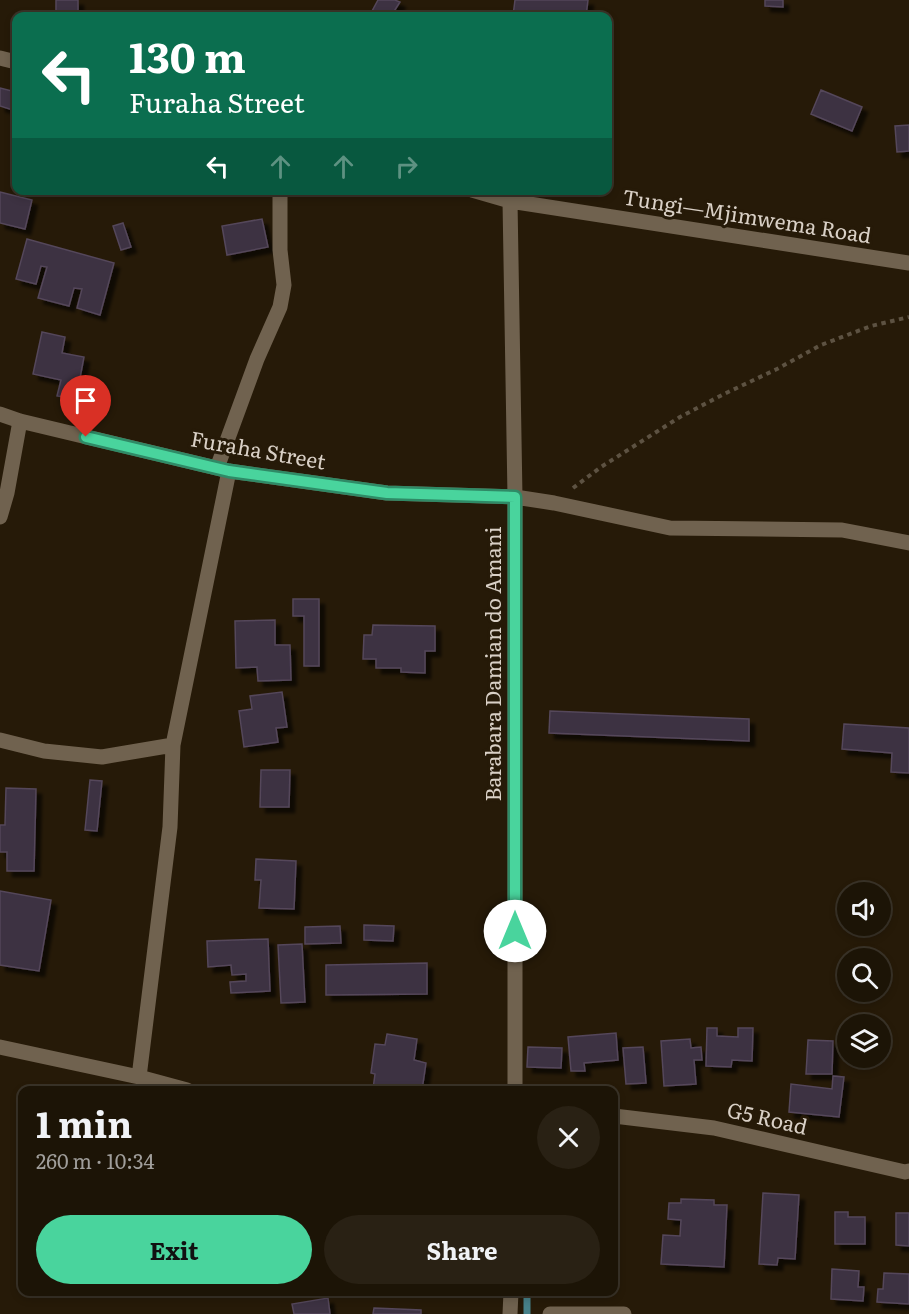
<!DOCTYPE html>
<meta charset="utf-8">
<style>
body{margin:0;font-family:Literata,serif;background:#292114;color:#f1f3f6;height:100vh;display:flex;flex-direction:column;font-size:22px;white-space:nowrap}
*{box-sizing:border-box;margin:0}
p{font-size:20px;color:#a09e9b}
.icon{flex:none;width:33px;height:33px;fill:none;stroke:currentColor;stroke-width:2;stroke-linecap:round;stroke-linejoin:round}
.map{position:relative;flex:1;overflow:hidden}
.side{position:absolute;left:18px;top:1086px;width:600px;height:210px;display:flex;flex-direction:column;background:#1c1406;border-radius:12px;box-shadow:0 3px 9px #0003,0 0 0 2px #3a3328}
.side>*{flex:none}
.banner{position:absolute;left:12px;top:12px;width:600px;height:183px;border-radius:12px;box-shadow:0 3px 9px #0003,0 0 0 2px #3a3328;background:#0b6e4f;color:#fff;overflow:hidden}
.tools{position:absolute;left:837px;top:882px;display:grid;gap:12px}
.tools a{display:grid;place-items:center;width:54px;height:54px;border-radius:50%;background:#1c1406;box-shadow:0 3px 9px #0003,0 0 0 2px #3a3328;font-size:30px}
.pin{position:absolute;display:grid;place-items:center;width:51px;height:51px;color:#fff;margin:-62px -26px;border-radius:50% 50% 50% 0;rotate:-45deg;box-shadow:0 0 6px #0007}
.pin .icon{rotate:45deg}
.me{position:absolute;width:66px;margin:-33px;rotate:0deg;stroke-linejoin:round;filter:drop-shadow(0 0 4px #0008)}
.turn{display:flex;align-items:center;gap:21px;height:126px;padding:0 18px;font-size:27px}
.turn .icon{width:78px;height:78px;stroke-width:2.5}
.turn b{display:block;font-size:42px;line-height:51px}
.lanes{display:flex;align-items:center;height:57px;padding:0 18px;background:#0003;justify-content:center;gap:30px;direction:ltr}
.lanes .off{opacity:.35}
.round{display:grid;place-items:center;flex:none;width:63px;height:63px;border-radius:32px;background:#292114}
.overview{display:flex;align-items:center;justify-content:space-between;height:102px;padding:0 18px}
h1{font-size:36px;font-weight:700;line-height:45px}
.cta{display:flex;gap:12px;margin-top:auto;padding:12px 18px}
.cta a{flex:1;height:69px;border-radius:36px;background:#49d49d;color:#111;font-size:24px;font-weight:700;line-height:69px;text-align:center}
.cta a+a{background:#292114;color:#f1f3f6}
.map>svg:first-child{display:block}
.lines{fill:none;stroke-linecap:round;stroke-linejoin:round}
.stream{stroke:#478189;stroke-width:7}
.building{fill:#3c3143;stroke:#54475a;stroke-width:1.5;filter:url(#shadow)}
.path{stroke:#5d5242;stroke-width:4;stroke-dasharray:4.5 4.5;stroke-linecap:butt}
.minor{stroke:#70624f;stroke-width:15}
.route-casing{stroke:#2f8a66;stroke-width:15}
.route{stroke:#49d49d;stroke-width:10}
.labels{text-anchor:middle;stroke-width:6;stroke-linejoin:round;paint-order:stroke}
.street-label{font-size:21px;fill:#d9d0c6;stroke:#261a08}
</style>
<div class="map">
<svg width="909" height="1314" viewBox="0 0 909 1314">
<defs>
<filter id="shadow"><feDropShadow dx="5.5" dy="5.5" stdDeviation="1.5" flood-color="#0009"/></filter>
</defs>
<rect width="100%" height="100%" fill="#261a08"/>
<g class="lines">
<!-- stream -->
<path class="stream" d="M527,1292V1314"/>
</g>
<!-- building -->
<path class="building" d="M56,0H78V16H56Z
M378,0H395L400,2L391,16H377L371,13Z
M515,0H588L586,16H513Z
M765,0H783V7L765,6Z
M0,88L16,92V111L0,106Z
M821,90L862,107L852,131L811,114Z
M909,125V151L897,152L895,126Z
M0,192L32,200L25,229L0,223Z
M262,219L268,247L227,255L222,226Z
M123,223L131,247L121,250L113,226Z
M27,239L114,263L100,315L77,308L82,289L74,288L69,306L38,298L47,267L41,266L36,284L16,279Z
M42,332L65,337L62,353L84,357L76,399L57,396L61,380L33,374Z
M293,599H319V666H304V616H293Z
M275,620V645H290L291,680L258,681L257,667L236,668L235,621Z
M373,625L435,626V651H425V673L401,672V668H376V659H363L364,635H372Z
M282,692L287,727L276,728L278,742L244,747L239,711L252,709L250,696Z
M550,711L749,719V741L549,733Z
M844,724L909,728V773L891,772L892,753L842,749Z
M261,770H290L289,807H260Z
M90,780L102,781L97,831L85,830Z
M6,788L36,789L34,871H7V852H0V825H5Z
M256,859L296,861L294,909L259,908L261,880H255Z
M0,891L51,900L39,971L0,965Z
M364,925L394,926L393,941L364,940Z
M340,926L341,943L305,944V927Z
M268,939L270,991L231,993L230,982L246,981V974L232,975L231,965L208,967L207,941Z
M302,944L305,1002L281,1003L278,945Z
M427,963V994L326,995V965Z
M707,1028H717V1036L738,1037V1028H753L752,1061L732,1060L731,1067L706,1066Z
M616,1033L618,1060L584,1063L585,1071H571L568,1037Z
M387,1034L417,1039L414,1060L426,1063L422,1090L373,1089L375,1074L371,1073L375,1044L385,1045Z
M690,1039L691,1048L701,1047L702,1060H694L696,1084L664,1086L661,1041Z
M808,1040L833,1041L832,1074H806Z
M528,1047L562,1048L561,1068L527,1067Z
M643,1047L646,1083L626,1084L623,1048Z
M833,1076L844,1077L839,1117L789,1112L791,1084L832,1089Z
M763,1193L799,1195L795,1259L778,1258L777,1265L759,1264Z
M681,1199L714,1200V1205H727L724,1267L661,1264L663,1235L680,1236L681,1220L668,1219L669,1203H681Z
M835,1212H848V1217H865V1244H835Z
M896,1213H909V1246L896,1245Z
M832,1269L859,1271L858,1287H864L863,1301L831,1299Z
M884,1273L909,1274V1304L877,1302L878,1289H883Z
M328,1298L330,1314H294L292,1304Z
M374,1308L421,1310V1314H373Z"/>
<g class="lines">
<!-- path -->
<path class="path" d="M573,488L601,467L680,417L724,394L777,369L821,345L871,326L909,317"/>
<!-- minor -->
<path class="minor" d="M0,58L16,62
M472,190L510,201L909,263
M510,201L515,497V1090
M0,414L20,421L229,471L387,493L515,497L554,503L670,528L842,530L909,543
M217,468L257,359L280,307L284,285L280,250V190
M0,517L7,493L20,421
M0,740L44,751L102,757L173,745
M0,1047L139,1077L187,1090
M139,1077L170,827L173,745L229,471
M614,1116L714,1128L905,1172L909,1171
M510,1314L511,1292
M550,1314H624"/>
</g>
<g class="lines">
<defs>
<path id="route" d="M86,437L229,471L387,493L515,497V931"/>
</defs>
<!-- route casing -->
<use href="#route" class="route-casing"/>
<!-- route -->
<use href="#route" class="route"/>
</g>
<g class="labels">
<!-- street labels -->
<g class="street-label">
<text transform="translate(747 217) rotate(9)" y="7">Tungi—Mjimwema Road</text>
<text transform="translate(258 451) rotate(10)" y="7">Furaha Street</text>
<text transform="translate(494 664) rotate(-90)" y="7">Barabara Damian do Amani</text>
<text transform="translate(767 1119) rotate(13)" y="7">G5 Road</text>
</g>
</g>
</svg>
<div class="tools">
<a><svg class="icon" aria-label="sound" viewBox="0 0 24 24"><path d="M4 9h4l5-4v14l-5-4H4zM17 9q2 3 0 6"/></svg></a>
<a><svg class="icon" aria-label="search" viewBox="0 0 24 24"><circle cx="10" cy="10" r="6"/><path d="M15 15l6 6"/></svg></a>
<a><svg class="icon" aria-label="layers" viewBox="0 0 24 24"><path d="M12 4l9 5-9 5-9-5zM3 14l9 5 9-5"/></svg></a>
</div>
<div class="pin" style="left:86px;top:437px;background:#d93025"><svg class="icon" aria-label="arrive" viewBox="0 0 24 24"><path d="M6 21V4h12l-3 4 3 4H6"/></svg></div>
<svg class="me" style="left:515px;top:931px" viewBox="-20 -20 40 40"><circle r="19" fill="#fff"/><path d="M0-13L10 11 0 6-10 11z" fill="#49d49d"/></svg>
<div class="banner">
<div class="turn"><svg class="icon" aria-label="left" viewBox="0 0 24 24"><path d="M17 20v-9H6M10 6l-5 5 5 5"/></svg><div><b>130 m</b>Furaha Street</div></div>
<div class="lanes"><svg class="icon" aria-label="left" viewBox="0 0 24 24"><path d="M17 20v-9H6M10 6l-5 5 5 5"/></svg><svg class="icon off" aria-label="ahead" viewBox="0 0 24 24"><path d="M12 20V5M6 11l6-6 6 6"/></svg><svg class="icon off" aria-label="ahead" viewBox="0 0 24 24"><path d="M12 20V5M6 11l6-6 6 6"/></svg><svg class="icon off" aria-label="right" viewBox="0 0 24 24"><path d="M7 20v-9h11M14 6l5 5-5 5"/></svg></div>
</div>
<section class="side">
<div class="overview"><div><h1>1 min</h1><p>260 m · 10:34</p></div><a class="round"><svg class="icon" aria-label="close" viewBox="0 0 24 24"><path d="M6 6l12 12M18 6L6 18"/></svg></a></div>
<div class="cta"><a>Exit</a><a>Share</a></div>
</section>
</div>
